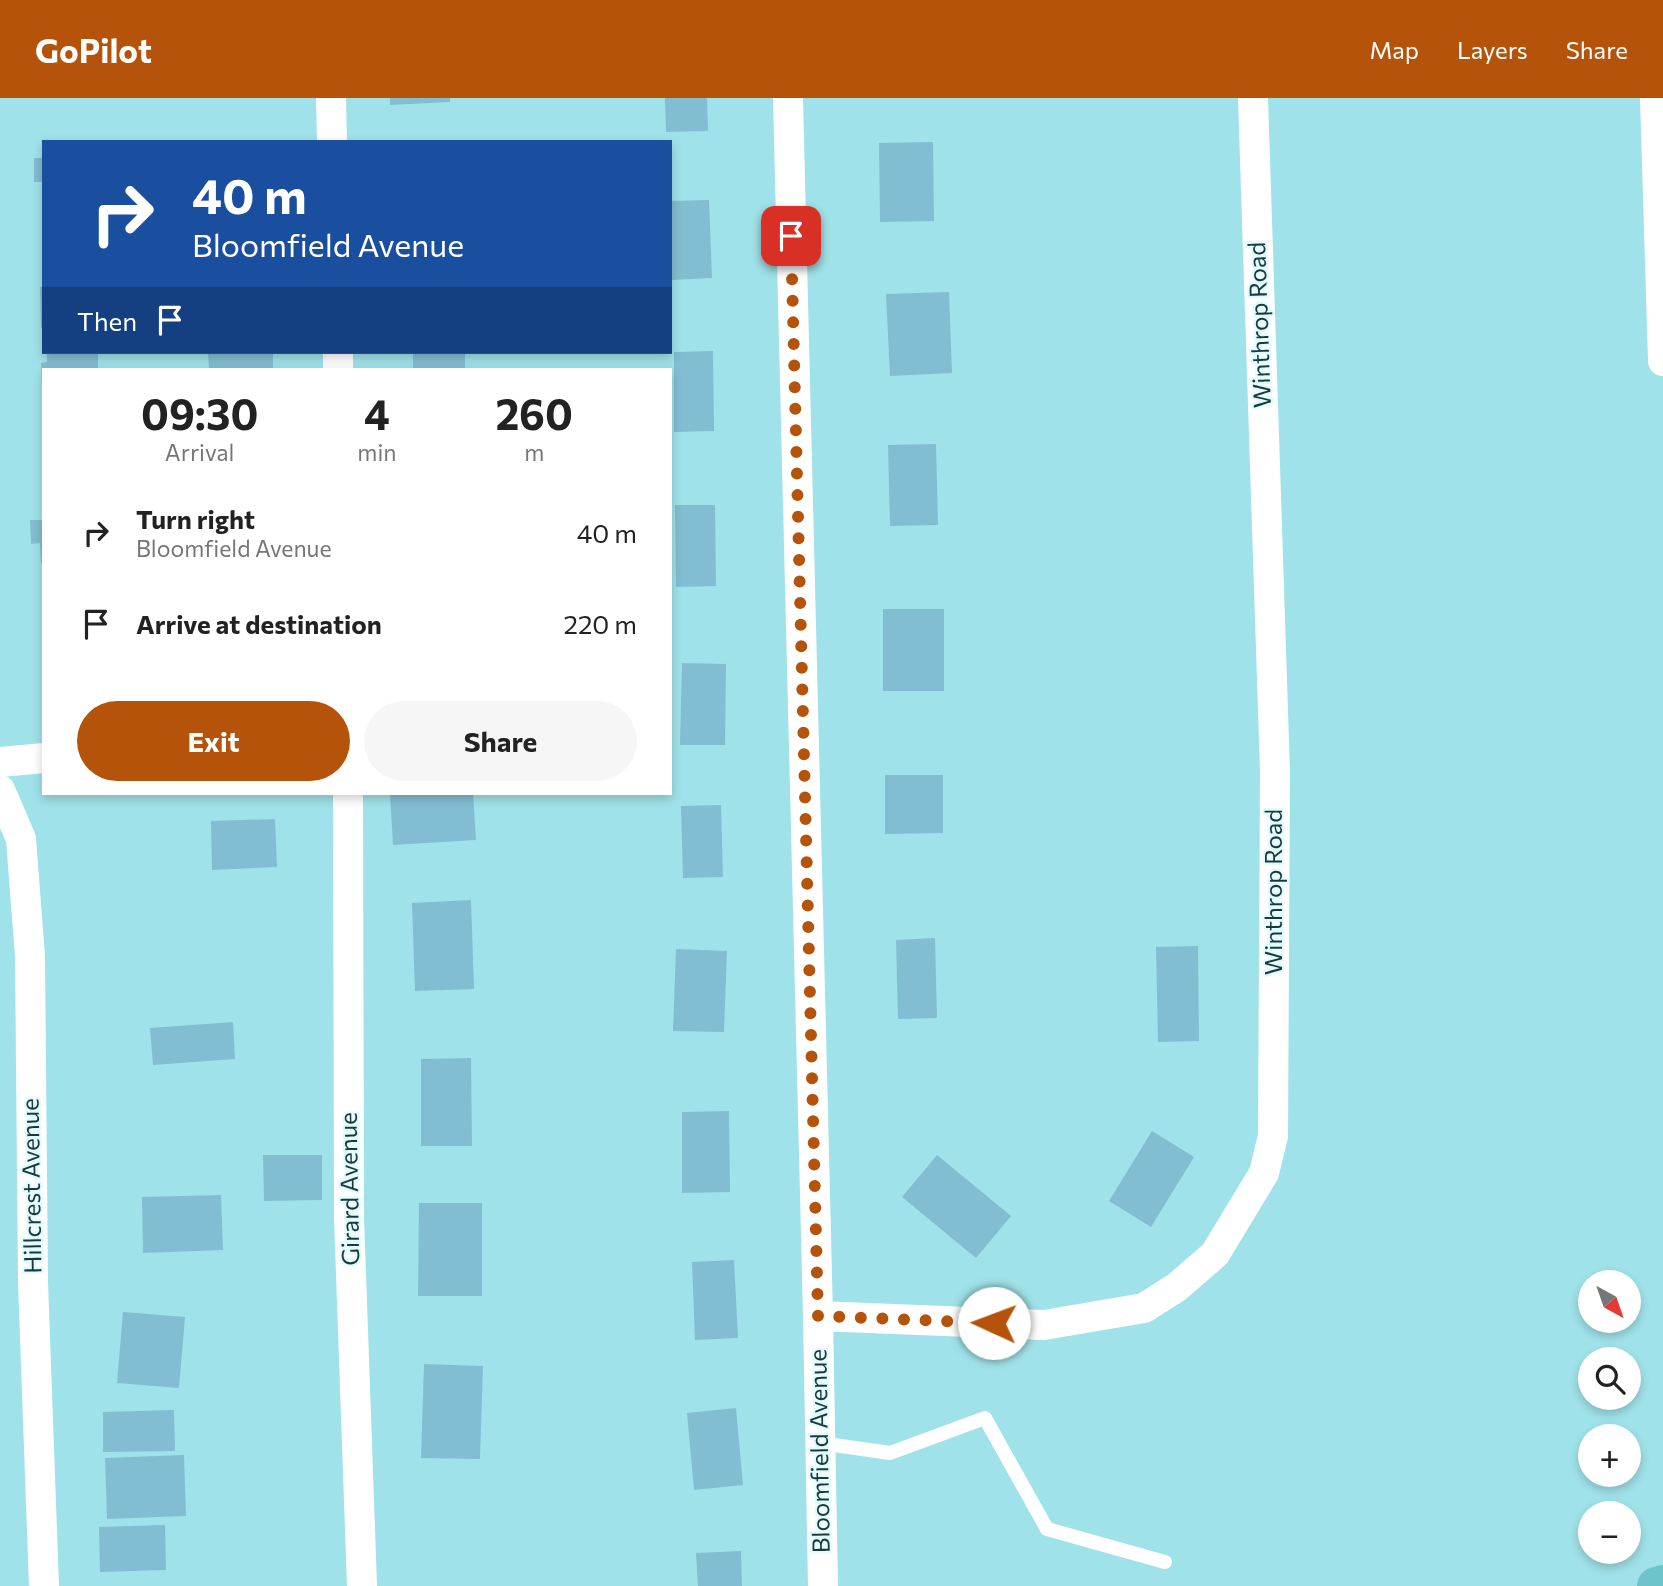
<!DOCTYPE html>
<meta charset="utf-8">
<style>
body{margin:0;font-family:Commissioner,sans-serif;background:#f6f6f6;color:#222;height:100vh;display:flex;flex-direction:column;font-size:26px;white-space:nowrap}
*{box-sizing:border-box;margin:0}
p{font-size:23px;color:#767676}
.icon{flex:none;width:38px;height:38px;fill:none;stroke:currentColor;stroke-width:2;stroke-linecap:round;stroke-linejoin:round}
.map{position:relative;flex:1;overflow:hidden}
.panel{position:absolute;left:42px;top:270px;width:630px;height:427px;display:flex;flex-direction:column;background:#fff;border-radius:0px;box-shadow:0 4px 10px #0003}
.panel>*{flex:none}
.hud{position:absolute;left:42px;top:42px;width:630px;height:214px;border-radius:0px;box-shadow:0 4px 10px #0003;background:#1a4fa0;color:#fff;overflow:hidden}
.needle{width:46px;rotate:140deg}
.controls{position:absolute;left:1578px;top:1172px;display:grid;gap:14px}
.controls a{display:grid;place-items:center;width:63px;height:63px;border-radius:50%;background:#fff;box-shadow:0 4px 10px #0003;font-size:35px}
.pin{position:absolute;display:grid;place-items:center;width:60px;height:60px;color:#fff;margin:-30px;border-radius:14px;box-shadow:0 4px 10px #0006}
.me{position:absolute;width:77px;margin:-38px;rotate:272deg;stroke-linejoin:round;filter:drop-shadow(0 0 5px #0008)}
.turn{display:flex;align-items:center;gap:24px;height:147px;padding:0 35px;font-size:32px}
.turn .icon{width:91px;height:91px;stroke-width:2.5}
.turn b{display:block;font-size:49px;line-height:60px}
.then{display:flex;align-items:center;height:66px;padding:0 35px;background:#0003;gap:14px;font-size:26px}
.eta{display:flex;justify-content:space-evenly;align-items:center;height:119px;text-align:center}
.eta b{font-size:42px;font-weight:700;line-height:49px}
.button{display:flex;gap:14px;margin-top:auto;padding:14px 35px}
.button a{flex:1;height:80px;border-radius:42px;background:#b45309;color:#fff;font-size:28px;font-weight:700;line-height:80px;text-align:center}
.button a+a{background:#f6f6f6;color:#222}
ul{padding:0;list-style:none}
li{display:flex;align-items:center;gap:21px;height:91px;padding:0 35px}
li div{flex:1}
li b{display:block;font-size:26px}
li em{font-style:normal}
header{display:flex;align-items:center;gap:42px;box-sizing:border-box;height:98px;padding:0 35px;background:#b45309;color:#fff}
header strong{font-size:33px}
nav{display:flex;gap:38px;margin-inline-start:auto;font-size:24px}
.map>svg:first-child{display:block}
.building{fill:#83bdd2}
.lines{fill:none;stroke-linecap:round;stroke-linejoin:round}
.lane{stroke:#fff;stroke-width:14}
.street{stroke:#fff;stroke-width:30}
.primary{stroke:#6dc4cb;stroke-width:38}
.route{stroke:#b45309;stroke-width:12;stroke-dasharray:0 21.6}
.labels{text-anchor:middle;stroke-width:5;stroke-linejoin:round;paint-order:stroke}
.street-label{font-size:24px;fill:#1c383a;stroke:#e2fcfe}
</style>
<header>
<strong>GoPilot</strong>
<nav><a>Map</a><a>Layers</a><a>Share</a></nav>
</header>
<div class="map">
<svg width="1663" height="1488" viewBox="0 0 1663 1488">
<rect width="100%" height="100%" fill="#a0e2e9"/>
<!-- building -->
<path class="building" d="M390,0H450V4L390,7Z
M665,0H707L708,33L666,34Z
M933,44L934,123L880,124L879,45Z
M34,60H44V84H34Z
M709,102L712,180L672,182L670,103Z
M40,189H44V230H41Z
M949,194L952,275L890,278L886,196Z
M713,253L714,333L674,334V254Z
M47,254H98V271H44V286H42L41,265L47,264Z
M208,254H273V271H209Z
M413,256H465V271H413Z
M936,346L938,427L890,428L888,347Z
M675,407H715L716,488L676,489Z
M30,422H44V465H41L40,445L31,446Z
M883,511H944V593H883Z
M682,565L726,566L725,647H680Z
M885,677H943V735L885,736Z
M390,695H473L476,742L393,747Z
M721,707L723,779L683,780L681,708Z
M275,721L277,769L212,772L211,723Z
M471,802L474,891L415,893L412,805Z
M935,840L937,920L898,921L896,842Z
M1198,848L1199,943L1158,944L1156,849Z
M676,851L727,853L724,934L673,933Z
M233,924L235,961L153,967L150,930Z
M471,960L472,1048H421V961Z
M729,1013L730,1094L682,1095V1014Z
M1152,1033L1194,1059L1151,1129L1109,1103Z
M263,1057H322V1102L264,1103Z
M937,1057L1011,1118L976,1160L902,1099Z
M221,1097L223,1152L143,1155L142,1099Z
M419,1105H482V1198H418Z
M734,1162L738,1240L695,1242L692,1164Z
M123,1214L185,1219L179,1290L117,1285Z
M424,1266L483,1268L480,1361L421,1360Z
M736,1310L743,1387L694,1392L687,1315Z
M174,1312L175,1353L103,1354V1314Z
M184,1357L186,1418L107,1421L105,1360Z
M165,1427L166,1472L100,1474L99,1429Z
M741,1453L742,1488H698L696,1455Z"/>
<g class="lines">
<!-- lane -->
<path class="lane" d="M820,1345L890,1355L985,1320L1047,1431L1165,1464"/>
<!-- street -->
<path class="street" d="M331,0L332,44
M788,0L818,1218L823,1488
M1655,0L1663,263
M338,254V271
M0,664L44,660
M0,692L21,741L30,858L33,1184L44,1488
M348,695L349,1119L362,1488
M818,1218L1044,1227L1144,1210L1177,1189L1215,1156L1264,1075L1273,1038L1275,674L1253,0"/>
<!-- primary -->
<path class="primary" d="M1656,1488L1663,1486"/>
</g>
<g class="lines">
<!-- route -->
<path class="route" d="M791,138L818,1218L994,1225"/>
</g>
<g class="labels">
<!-- street labels -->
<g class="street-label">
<text transform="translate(1260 227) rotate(-92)" y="8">Winthrop Road</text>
<text transform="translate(1274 794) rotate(-90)" y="8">Winthrop Road</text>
<text transform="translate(32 1088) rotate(-91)" y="8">Hillcrest Avenue</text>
<text transform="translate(350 1091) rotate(-91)" y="8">Girard Avenue</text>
<text transform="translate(820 1353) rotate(-91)" y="8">Bloomfield Avenue</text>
</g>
</g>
</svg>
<div class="controls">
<a><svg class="needle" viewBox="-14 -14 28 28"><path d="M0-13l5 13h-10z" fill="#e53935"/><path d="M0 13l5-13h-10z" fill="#767676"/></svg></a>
<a><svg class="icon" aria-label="search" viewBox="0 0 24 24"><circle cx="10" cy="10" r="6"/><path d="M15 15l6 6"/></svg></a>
<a>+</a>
<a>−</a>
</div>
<div class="pin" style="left:791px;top:138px;background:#d93025"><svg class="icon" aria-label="arrive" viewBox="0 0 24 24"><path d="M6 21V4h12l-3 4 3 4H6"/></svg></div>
<svg class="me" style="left:994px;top:1225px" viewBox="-20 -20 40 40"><circle r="19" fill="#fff"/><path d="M0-13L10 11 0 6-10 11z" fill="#b45309"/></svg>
<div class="hud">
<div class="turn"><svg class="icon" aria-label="right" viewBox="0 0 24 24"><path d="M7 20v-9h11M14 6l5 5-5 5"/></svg><div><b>40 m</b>Bloomfield Avenue</div></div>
<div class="then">Then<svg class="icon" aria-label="arrive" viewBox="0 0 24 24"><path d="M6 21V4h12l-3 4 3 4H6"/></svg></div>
</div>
<section class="panel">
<div class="eta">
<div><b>09:30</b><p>Arrival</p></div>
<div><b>4</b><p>min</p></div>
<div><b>260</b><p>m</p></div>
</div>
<ul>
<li><svg class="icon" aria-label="right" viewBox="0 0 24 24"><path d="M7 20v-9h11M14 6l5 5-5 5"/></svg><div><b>Turn right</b><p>Bloomfield Avenue</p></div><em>40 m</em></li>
<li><svg class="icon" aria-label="arrive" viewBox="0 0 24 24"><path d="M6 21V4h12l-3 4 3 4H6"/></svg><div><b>Arrive at destination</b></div><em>220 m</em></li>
</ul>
<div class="button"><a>Exit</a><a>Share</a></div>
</section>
</div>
